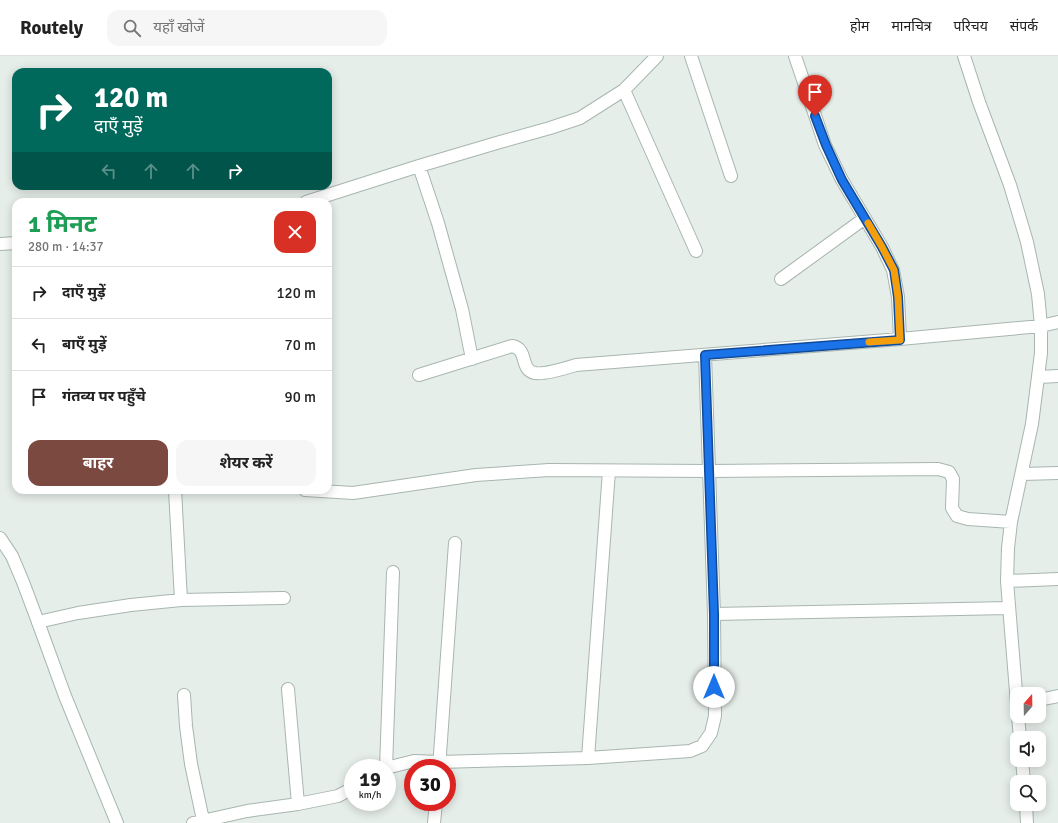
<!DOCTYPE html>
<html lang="hi">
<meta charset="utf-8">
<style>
body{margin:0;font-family:Signika,"Noto Sans Devanagari",sans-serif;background:#f6f6f6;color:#222;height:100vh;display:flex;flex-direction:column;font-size:15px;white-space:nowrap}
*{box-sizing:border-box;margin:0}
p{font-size:13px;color:#767676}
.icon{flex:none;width:22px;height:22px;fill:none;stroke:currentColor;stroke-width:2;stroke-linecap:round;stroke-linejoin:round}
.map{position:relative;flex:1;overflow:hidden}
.drawer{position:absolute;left:12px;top:142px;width:320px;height:296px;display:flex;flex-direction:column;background:#fff;border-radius:12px;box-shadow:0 2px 10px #0003}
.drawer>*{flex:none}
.top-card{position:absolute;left:12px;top:12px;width:320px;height:122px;border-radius:12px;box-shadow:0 2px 10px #0003;background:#00695c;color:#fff;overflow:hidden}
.needle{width:26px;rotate:20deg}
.fabs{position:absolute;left:1010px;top:631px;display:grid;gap:8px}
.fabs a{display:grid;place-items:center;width:36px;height:36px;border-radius:8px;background:#fff;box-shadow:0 2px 10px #0003;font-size:20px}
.speed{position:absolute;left:344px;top:703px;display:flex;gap:8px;font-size:20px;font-weight:700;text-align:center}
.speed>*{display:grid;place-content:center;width:52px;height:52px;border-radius:50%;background:#fff;box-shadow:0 2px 10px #0003;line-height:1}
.speed small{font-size:10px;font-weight:400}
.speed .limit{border:6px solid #d22;background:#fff;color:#111}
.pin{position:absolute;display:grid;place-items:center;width:34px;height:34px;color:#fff;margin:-41px -17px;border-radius:50% 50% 50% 0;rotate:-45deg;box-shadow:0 0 4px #0007}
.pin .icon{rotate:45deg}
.me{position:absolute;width:44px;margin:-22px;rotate:0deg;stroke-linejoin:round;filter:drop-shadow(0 0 3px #0008)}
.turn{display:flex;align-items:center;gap:14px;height:84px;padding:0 16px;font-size:18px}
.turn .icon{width:52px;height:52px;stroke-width:2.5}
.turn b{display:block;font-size:28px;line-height:34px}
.lanes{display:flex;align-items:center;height:38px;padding:0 16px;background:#0003;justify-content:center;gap:20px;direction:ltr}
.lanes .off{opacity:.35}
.round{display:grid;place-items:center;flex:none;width:42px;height:42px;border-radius:12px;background:#f6f6f6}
.headline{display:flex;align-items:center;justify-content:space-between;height:68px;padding:0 16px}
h1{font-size:24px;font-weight:700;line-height:30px;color:#1e9e55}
.cta{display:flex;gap:8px;margin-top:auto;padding:8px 16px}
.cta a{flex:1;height:46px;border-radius:12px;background:#7c4941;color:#fff;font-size:16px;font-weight:700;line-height:46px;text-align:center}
.cta a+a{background:#f6f6f6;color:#222}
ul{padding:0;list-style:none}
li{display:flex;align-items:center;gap:12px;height:52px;padding:0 16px;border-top:1px solid #e0e0e0}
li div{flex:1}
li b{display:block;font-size:15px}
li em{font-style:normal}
header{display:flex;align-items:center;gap:24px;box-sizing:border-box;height:56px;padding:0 20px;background:#fff;border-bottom:1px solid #e0e0e0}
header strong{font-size:19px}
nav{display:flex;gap:22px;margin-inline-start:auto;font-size:14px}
.search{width:280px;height:36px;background:#f6f6f6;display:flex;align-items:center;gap:10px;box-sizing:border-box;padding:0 14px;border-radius:12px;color:#767676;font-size:15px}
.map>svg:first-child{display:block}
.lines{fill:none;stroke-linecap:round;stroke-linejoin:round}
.street-casing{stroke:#a8b6af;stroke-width:14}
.secondary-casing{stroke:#a5b9b0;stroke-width:14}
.street{stroke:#fff;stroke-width:12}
.secondary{stroke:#fff;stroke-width:12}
.route-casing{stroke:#114b97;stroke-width:10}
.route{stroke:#1a73e8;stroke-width:7}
.slow{stroke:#f59e0b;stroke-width:7}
</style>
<header>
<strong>Routely</strong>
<div class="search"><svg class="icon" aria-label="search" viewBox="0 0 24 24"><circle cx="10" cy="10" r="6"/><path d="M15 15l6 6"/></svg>यहाँ खोजें</div>
<nav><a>होम</a><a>मानचित्र</a><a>परिचय</a><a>संपर्क</a></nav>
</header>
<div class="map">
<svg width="1058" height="767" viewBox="0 0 1058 767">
<rect width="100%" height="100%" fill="#e6eee9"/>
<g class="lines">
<defs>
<path id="street" d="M691,0L731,120
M795,0L825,89L842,124L882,191L893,214L898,241L900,283
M964,0L979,46L1010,129L1027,186L1038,238L1041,270V297L1032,368L1011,466L1008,492L1007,525L1017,648
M624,34L696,195
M419,110L438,167L462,253L472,303
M306,146L419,110L500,86L550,72L580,62L624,34L657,0
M0,188L16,187
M781,223L865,162
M419,319L512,290C529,293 519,314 535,317C544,319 566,312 576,309L900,283L1041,270L1058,266
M1039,321L1058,320
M1022,418L1058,417
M175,434L181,544
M305,434L353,437L476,419L549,414L710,415L938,413L949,416L953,423L952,452L957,460L968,463L1011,466
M1007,525L1058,523
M714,558L1009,552
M38,566L78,557L131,549L181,544L284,542
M288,633L298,748
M184,639L186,670L191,708L203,764
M1039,644L1058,640
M1018,660L1020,682
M588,702L609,415
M1022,704L1024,726
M386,712L414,705L440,706L588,702L690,695L702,690L711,677L715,660L714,558L705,299
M386,712L393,516
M439,712L455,487
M1026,748L1027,767
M193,767L247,755L298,748L338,740L353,732
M434,767L436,746"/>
<path id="secondary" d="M0,482L12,500L23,526L38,566L65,640L117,767"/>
</defs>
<!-- street casing -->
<use href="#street" class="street-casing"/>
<!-- secondary casing -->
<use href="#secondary" class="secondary-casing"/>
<!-- street -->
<use href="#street" class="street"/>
<!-- secondary -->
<use href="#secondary" class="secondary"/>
</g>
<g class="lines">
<defs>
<path id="route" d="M714,631V558L705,299L900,284L898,241L894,214L882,191L842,124L826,89L815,60"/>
</defs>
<!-- route casing -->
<use href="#route" class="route-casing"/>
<!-- route -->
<use href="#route" class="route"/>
<!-- slow -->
<path class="slow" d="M868,167L882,191L894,214L898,241L900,284L869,286"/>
</g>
</svg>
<div class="fabs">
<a><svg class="needle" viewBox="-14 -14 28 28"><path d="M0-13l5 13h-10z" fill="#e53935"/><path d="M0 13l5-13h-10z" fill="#767676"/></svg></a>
<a><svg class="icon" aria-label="sound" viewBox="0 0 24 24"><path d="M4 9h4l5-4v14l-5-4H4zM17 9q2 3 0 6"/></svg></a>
<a><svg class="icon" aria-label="search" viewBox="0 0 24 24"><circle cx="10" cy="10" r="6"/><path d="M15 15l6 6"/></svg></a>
</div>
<div class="speed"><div>19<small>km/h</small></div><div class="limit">30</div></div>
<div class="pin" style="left:815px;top:60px;background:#d93025"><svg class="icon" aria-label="arrive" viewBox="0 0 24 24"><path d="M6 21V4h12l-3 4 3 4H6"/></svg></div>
<svg class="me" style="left:714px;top:631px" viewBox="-20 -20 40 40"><circle r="19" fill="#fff"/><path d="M0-13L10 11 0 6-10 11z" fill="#1a73e8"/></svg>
<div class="top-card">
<div class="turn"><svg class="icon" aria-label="right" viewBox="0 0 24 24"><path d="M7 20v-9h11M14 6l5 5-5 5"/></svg><div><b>120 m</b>दाएँ मुड़ें</div></div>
<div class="lanes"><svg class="icon off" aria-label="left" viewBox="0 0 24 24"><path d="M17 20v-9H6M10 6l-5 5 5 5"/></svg><svg class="icon off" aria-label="ahead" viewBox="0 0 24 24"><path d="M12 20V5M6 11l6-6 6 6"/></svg><svg class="icon off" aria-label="ahead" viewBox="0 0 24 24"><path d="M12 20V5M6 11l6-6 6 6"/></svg><svg class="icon" aria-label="right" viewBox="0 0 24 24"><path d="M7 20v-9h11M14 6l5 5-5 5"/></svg></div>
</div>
<section class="drawer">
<div class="headline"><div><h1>1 मिनट</h1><p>280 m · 14:37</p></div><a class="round" style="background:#d93025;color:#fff"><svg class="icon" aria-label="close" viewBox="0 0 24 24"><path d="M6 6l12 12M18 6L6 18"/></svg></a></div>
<ul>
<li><svg class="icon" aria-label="right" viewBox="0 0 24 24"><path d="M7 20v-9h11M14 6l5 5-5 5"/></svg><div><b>दाएँ मुड़ें</b></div><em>120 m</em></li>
<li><svg class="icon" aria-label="left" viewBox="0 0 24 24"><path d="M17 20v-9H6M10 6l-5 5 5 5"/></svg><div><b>बाएँ मुड़ें</b></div><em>70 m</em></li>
<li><svg class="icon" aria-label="arrive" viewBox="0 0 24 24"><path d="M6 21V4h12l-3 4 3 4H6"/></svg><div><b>गंतव्य पर पहुँचे</b></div><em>90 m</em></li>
</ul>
<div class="cta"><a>बाहर</a><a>शेयर करें</a></div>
</section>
</div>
